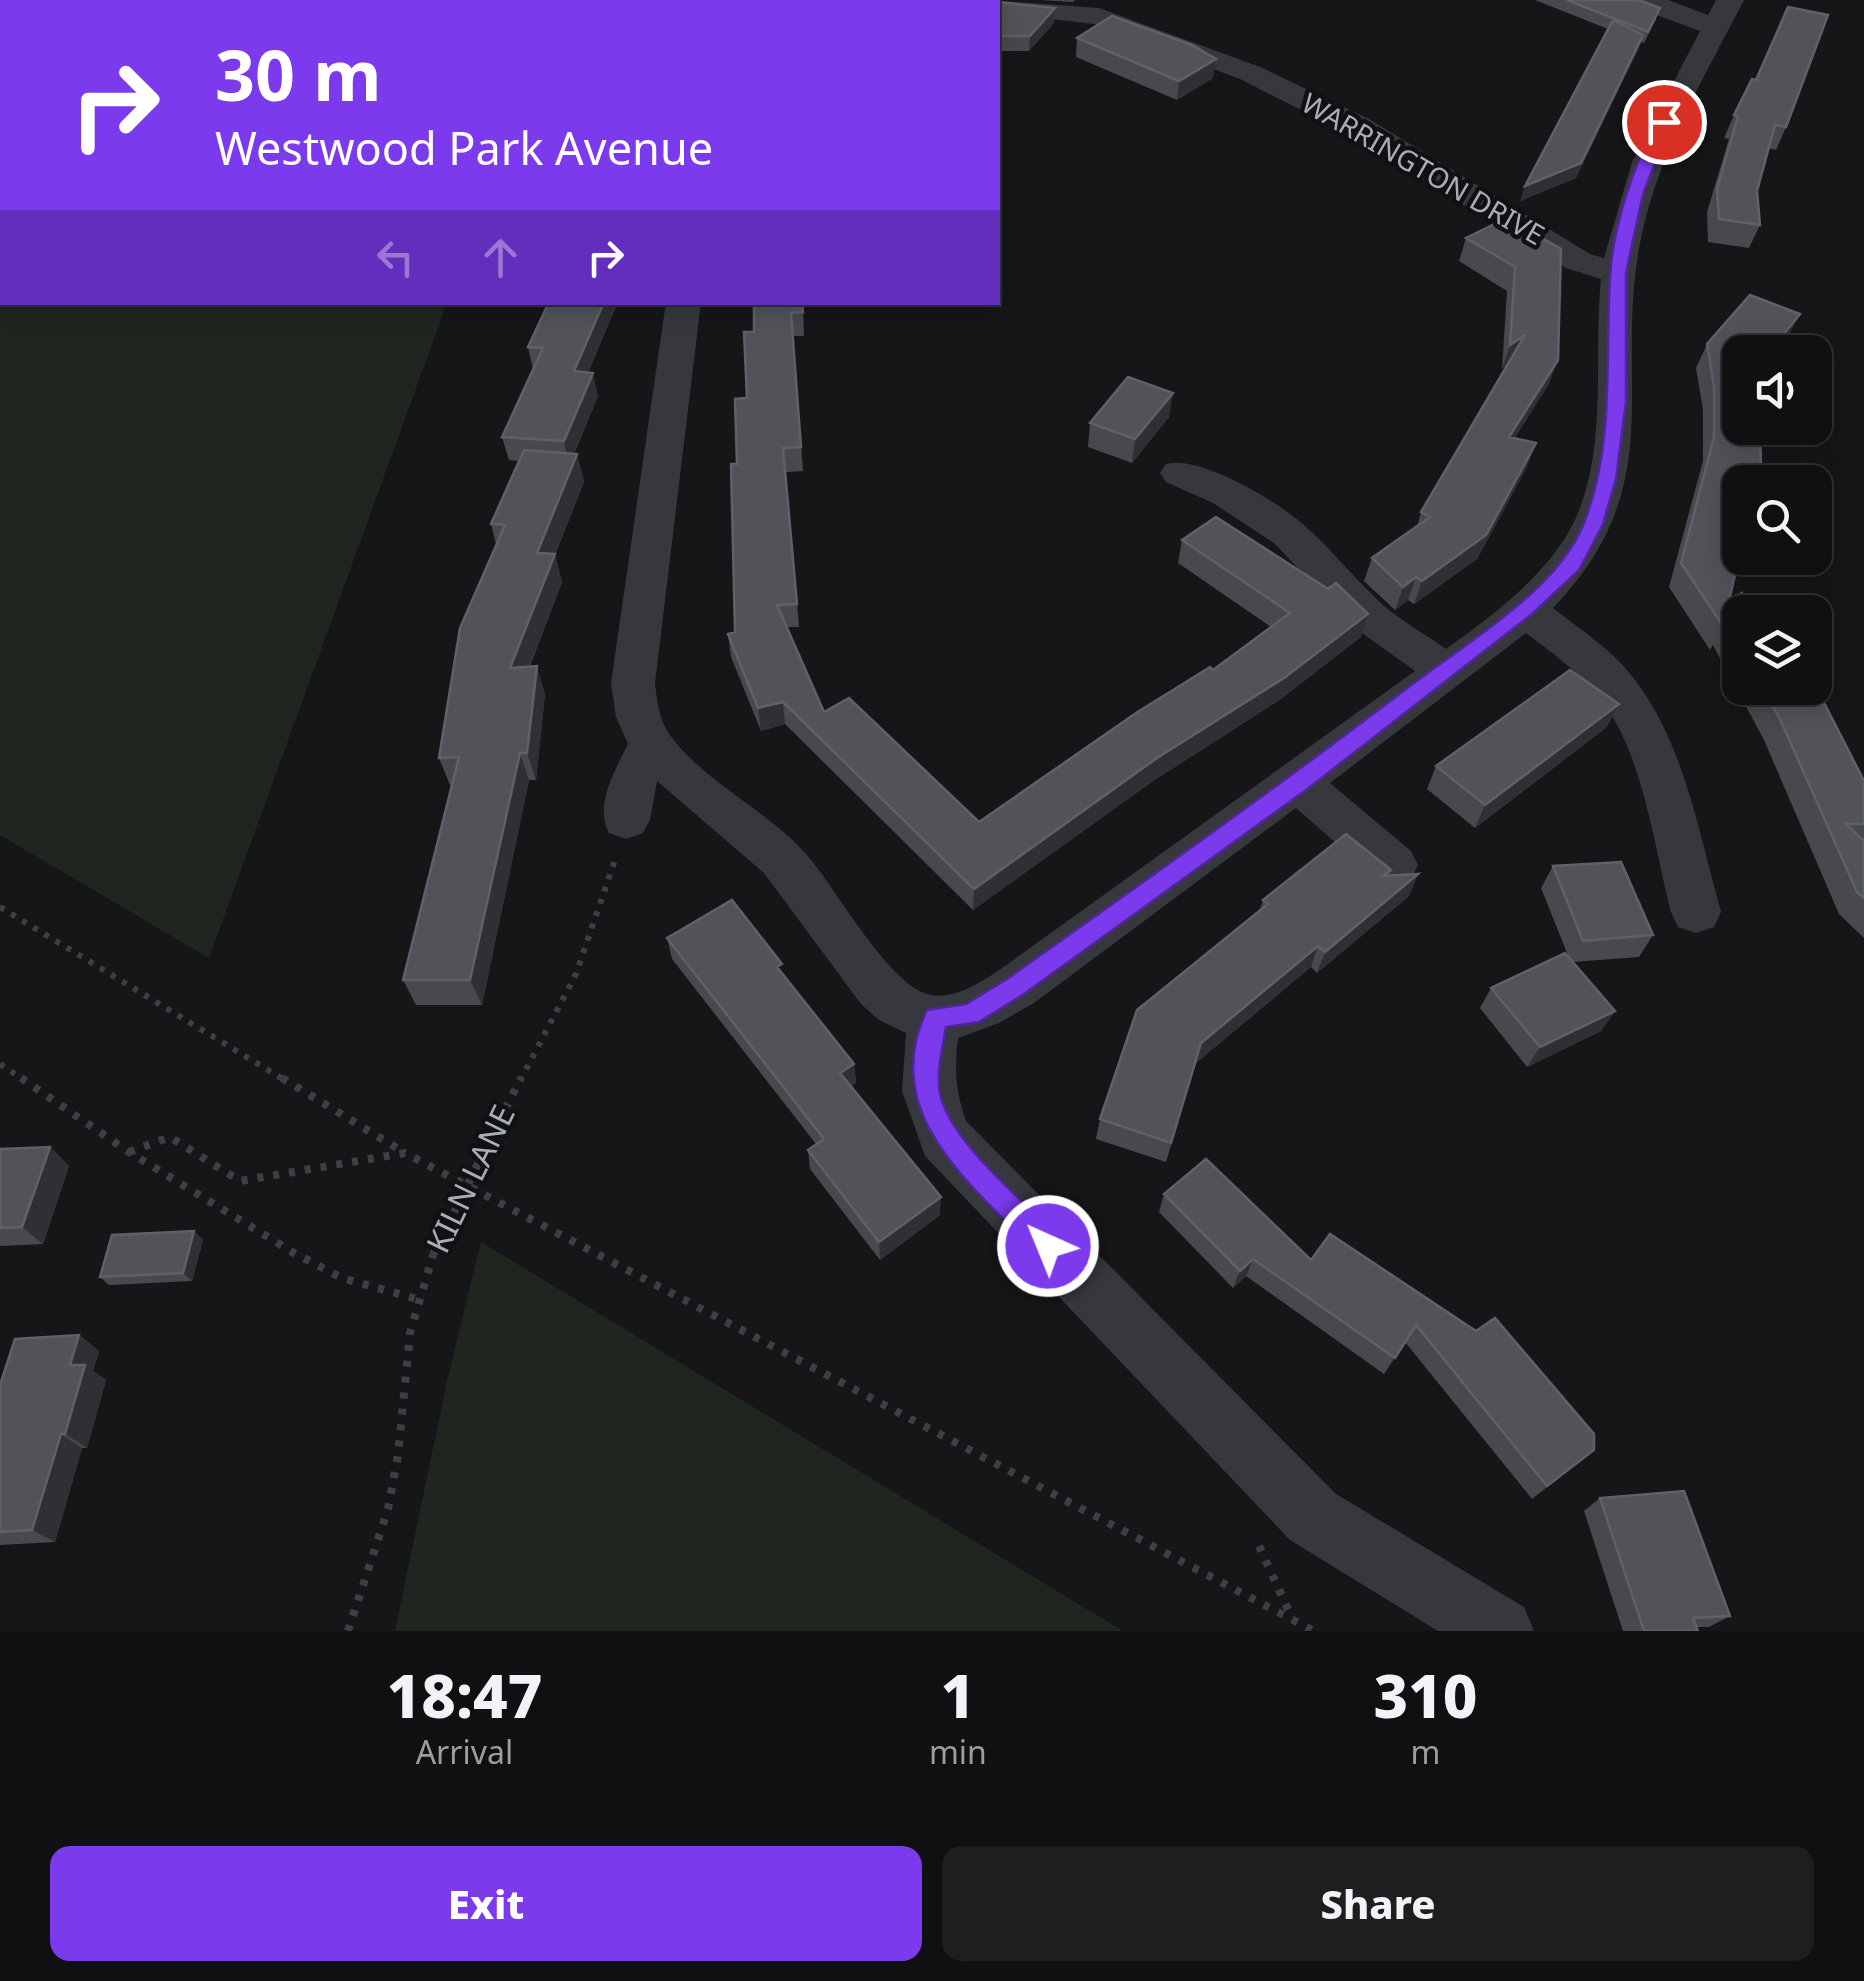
<!DOCTYPE html>
<style>
body{margin:0;font-family:"Noto Sans",sans-serif;background:#1e1e20;color:#f1f3f6;height:100vh;display:flex;flex-direction:column;font-size:38px;white-space:nowrap}
*{box-sizing:border-box;margin:0}
p{font-size:32px;color:#9c9d9f}
.icon{flex:none;width:55px;height:55px;fill:none;stroke:currentColor;stroke-width:2;stroke-linecap:round;stroke-linejoin:round}
.map{position:relative;height:1631px;overflow:hidden}
.sheet{display:flex;flex-direction:column;background:#101012;flex:1}
.sheet>*{flex:none}
.guide{position:absolute;left:0px;top:0px;width:1000px;height:305px;box-shadow:0 5px 25px #0003,0 0 0 2px #303032;background:#7c3aed;color:#fff;overflow:hidden}
.tools{position:absolute;left:1722px;top:335px;display:grid;gap:20px}
.tools a{display:grid;place-items:center;width:110px;height:110px;border-radius:20px;background:#101012;box-shadow:0 5px 25px #0003,0 0 0 2px #303032;font-size:50px}
.pin{position:absolute;display:grid;place-items:center;width:85px;height:85px;color:#fff;margin:-42px;border:5px solid #fff;border-radius:50%;box-shadow:0 2px 10px #0007}
.me{position:absolute;width:110px;margin:-55px;rotate:316deg;stroke-linejoin:round;filter:drop-shadow(0 0 8px #0008)}
.turn{display:flex;align-items:center;gap:35px;height:210px;padding:0 50px;font-size:45px}
.turn .icon{width:130px;height:130px;stroke-width:2.5}
.turn b{display:block;font-size:70px;line-height:85px}
.lanes{display:flex;align-items:center;height:95px;padding:0 50px;background:#0003;justify-content:center;gap:50px;direction:ltr}
.lanes .off{opacity:.35}
.eta{display:flex;justify-content:space-evenly;align-items:center;height:170px;text-align:center}
.eta b{font-size:60px;font-weight:800;line-height:70px}
.primary-button{display:flex;gap:20px;margin-top:auto;padding:20px 50px}
.primary-button a{flex:1;height:115px;border-radius:20px;background:#7c3aed;color:#fff;font-size:40px;font-weight:800;line-height:115px;text-align:center}
.primary-button a+a{background:#1e1e20;color:#f1f3f6}
.map>svg:first-child{display:block}
.green{fill:#1e261f}
.lines{fill:none;stroke-linecap:round;stroke-linejoin:round}
.path-far1{stroke:#3d3f44;stroke-width:6;stroke-dasharray:5 8;stroke-linecap:butt}
.path{stroke:#3d3f44;stroke-width:8;stroke-dasharray:6 10;stroke-linecap:butt}
.minor{fill:#37383d;fill-rule:evenodd}
.path-bridge{stroke:#3d3f44;stroke-width:8;stroke-dasharray:6 10;stroke-linecap:butt}
.wall{fill:#47494d}
.shaded-wall{fill:#2f3033}
.building{fill:#525359;stroke:#5f6168;stroke-width:2.5}
.route{fill:#7c3aed;stroke:#51269a;stroke-width:2.5}
.labels{text-anchor:middle;stroke-width:9;stroke-linejoin:round;paint-order:stroke}
.far-street-label{font-size:28px;fill:#a8adb8;stroke:#111113}
.street-label{font-size:32px;fill:#a8adb8;stroke:#111113}
</style>
<div class="map">
<svg width="1864" height="1631" viewBox="0 0 1864 1631">
<rect width="100%" height="100%" fill="#161618"/>
<!-- green -->
<path class="green" d="M0,0L435,2H2V302L447,303L209,958L0,835Z
M481,1242L1123,1631H395L447,1381Z"/>
<g class="lines">
<!-- path-far1 -->
<path class="path-far1" d="M0,907L286,1081
M0,1064L25,1081
M520,1081L576,974L615,860"/>
<!-- path -->
<path class="path" d="M21,1078L129,1152L294,1253L342,1278L417,1299
M282,1078L405,1153
M498,1123L521,1078
M129,1152L170,1137L240,1181L405,1153L1314,1631
M1259,1546L1291,1616
M348,1631L388,1509L398,1455L410,1333L433,1255"/>
<!-- minor -->
<path class="minor" d="M640,0H668L669,2H641Z
M988,0L1099,8L1260,67L1369,119L1590,254L1604,258L1632,162L1700,31L1632,6L1628,0H1668L1708,15L1716,0H1744C1706,74 1662,147 1643,229C1609,377 1676,480 1553,608C1581,630 1614,651 1635,680C1685,746 1699,834 1721,912L1714,927L1696,933L1678,927L1671,912C1654,847 1643,753 1601,700C1581,673 1552,653 1526,633L1330,783L1411,851L1418,865L1411,879L1394,885L1377,879L1296,808L1034,1003L999,1023L958,1038C954,1068 956,1093 966,1121L1336,1494L1524,1607L1534,1631H1438L1290,1540L925,1156L902,1091L906,1033L879,1020L861,1004L764,873L657,781L650,820L643,833L626,839L609,833C594,805 615,771 628,744L616,717L611,683L666,302H701L655,683C657,700 659,720 669,734C707,786 772,811 812,861C838,893 889,983 927,994C953,1001 977,984 998,971L1415,671L1355,628L1274,543L1213,503L1166,482L1160,473L1166,464C1200,455 1279,502 1305,526C1332,550 1355,579 1382,604C1401,621 1425,634 1446,649C1487,619 1529,589 1559,547C1613,473 1592,364 1601,279L1566,268L1347,133L1240,79L1094,24L998,13V2H986Z"/>
<!-- path-bridge -->
<path class="path-bridge" d="M433,1255L498,1123"/>
</g>
<!-- wall -->
<path class="wall" d="M1040,0H1075L1073,2Z
M1535,0H1639L1656,19L1644,43L1641,42L1576,178L1520,201L1608,29Z
M998,2L1055,8L1054,23L1029,51H998Z
M1077,38L1213,78L1177,100L1076,57Z
M1734,115L1786,127L1776,150L1768,148L1757,191L1760,225L1749,248L1708,242L1707,212L1729,139L1724,138Z
M1507,218L1549,384L1514,439L1527,467L1477,559L1414,604L1408,600L1395,610L1364,581L1372,558L1417,527L1421,512L1507,365L1502,369L1507,291L1459,261L1466,238Z
M549,302H618L588,372L598,396L574,454H577L584,482L555,555L562,582L530,666L545,694L536,780H529L482,1005H416L403,980L452,785H450L439,758L496,544L491,524L519,461L509,460L502,437L533,370L528,347Z
M754,302H803L804,336H793L803,471L786,472L799,627H787L824,712L979,822L1213,670L1271,627L1178,563L1182,540L1361,637L1278,701L1153,781L973,910L785,724L761,731L731,657L728,634L735,632L737,464L754,332Z
M1788,337L1740,352L1729,601L1740,612V688H1815L1864,781V938L1839,914L1764,740L1713,645L1710,650L1669,587L1703,461V410L1696,368L1707,344Z
M1169,417L1132,463L1088,447L1090,423Z
M1607,727L1475,828L1427,789L1436,766Z
M1553,866L1653,935L1639,957L1572,962L1615,1011L1601,1031L1527,1067L1480,1008L1491,988L1569,958L1541,888Z
M1391,870L1389,876L1418,874L1409,896L1317,973L1311,967L1196,1063L1166,1162L1096,1139L1100,1119L1259,912L1263,900Z
M667,938L784,976L854,1064L856,1083L851,1087L940,1215L880,1260L810,1169L808,1150L816,1144L672,959Z
M50,1147L69,1166L43,1244L0,1246V1149Z
M1164,1194L1311,1260L1330,1234L1594,1450L1532,1499L1405,1342L1384,1374L1246,1276L1233,1288L1159,1212Z
M194,1231L203,1240L192,1281L109,1285L100,1277Z
M79,1335L99,1351L93,1371L106,1380L87,1448H82L55,1542L0,1545V1385Z
M1600,1498L1730,1616L1709,1627H1696L1698,1631H1623L1584,1511Z"/>
<!-- shaded-wall -->
<path class="shaded-wall" d="M1055,8L1054,23L1029,51L1030,36Z
M1643,35L1638,50L1576,178L1520,201L1525,186Z
M1216,59L1213,78L1177,100L1179,81Z
M604,302H618L579,395L574,371Z
M1800,314L1788,337L1776,352H1769Z
M1525,335L1516,359L1502,369L1510,345Z
M1558,360L1549,384L1500,461L1509,437Z
M593,373L598,396L569,465L564,441Z
M1173,393L1169,417L1132,463L1135,439Z
M1536,443L1527,467L1477,559L1414,604L1422,581Z
M577,454L584,482L555,555L562,582L518,695L510,668L537,553Z
M1416,577L1408,600L1395,610L1403,587Z
M1368,614L1361,637L1278,701L1153,781L973,910L974,889L1157,758Z
M537,666L545,694L536,780L527,753Z
M783,702L785,724L761,731L758,708Z
M1619,704L1607,727L1475,828L1485,805Z
M520,753L529,780L482,1005L470,980Z
M1418,874L1409,896L1317,973L1325,952Z
M1318,946L1311,967L1196,1063L1166,1162L1201,1043Z
M1615,1011L1601,1031L1527,1067L1540,1047Z
M854,1064L856,1083L842,1093L840,1073Z
M50,1147L69,1166L43,1244L22,1227Z
M941,1197L940,1215L880,1260L879,1242Z
M194,1231L203,1240L192,1281L183,1273Z
M1253,1259L1246,1276L1233,1288L1240,1271Z
M79,1335L99,1351L93,1371L106,1380L87,1448L65,1434L70,1365Z
M61,1434L82,1448L55,1542L32,1530Z"/>
<!-- building -->
<path class="building" d="M763,0H997L998,2L1055,8L1030,36H998V2H763Z
M1567,0H1639L1660,8L1648,32Z
M1788,7L1828,15L1786,127L1775,125L1757,191L1760,225L1719,219L1717,189L1738,116L1734,115L1752,79L1756,80Z
M1112,16L1192,45L1216,59L1179,81L1077,38Z
M1613,20L1643,35L1581,163L1525,186Z
M1507,218L1561,249L1558,360L1509,437L1536,443L1486,535L1422,581L1416,577L1403,587L1372,558L1430,517L1421,512L1525,335L1510,345L1515,267L1466,238Z
M1750,295L1800,314L1769,352H1740V428H1760L1761,465L1756,482H1740V553L1729,601L1742,593L1755,612H1740V647L1725,619L1723,626L1681,563L1714,437V387L1707,344Z
M549,302H604L574,371L593,373L564,441L502,437L543,348L528,347Z
M754,302H802L803,312L791,313L801,447L783,448L797,604L777,605L824,712L849,698L979,822L1136,713L1210,667L1213,670L1290,613L1182,540L1216,517L1328,589L1336,583L1368,614L1284,678L1157,758L974,889L783,702L758,708L728,634L735,632L731,464H737L735,399L747,398L744,332H754Z
M1128,377L1173,393L1135,439L1090,423Z
M524,450L577,454L537,553L555,554L510,668L537,666L527,753H520L470,980H403L459,757L439,758L460,628L505,525L491,524Z
M1570,670L1619,704L1485,805L1436,766Z
M1815,685L1864,781V824H1846L1864,841V898L1857,892L1779,717L1762,688H1815Z
M1346,834L1391,870L1382,876L1418,874L1325,952L1318,946L1201,1043L1171,1143L1100,1119L1137,1010L1268,904L1263,900Z
M1621,862L1653,935L1583,941L1553,866Z
M732,900L782,964L777,967L854,1064L840,1073L941,1197L879,1242L808,1150L824,1139L667,938Z
M1565,953L1615,1011L1540,1047L1491,988Z
M50,1147L22,1227L0,1228V1149Z
M1206,1159L1311,1260L1330,1234L1476,1331L1495,1318L1594,1434V1450L1547,1486L1416,1325L1395,1358L1253,1259L1240,1271L1164,1194Z
M194,1231L183,1273L100,1277L112,1235Z
M79,1335L70,1365H85L65,1434H61L32,1530L0,1532V1385L15,1339Z
M1684,1491L1730,1616L1693,1618L1698,1631H1644L1600,1498Z"/>
<!-- route -->
<path class="route" d="M1658,119L1671,122L1643,194L1626,273V402L1616,479L1603,524L1579,570L1532,614L1306,790L1024,994L979,1022L946,1027C942,1050 935,1076 941,1098C955,1146 1023,1200 1058,1237L1062,1246L1058,1255L1048,1259L1039,1255C975,1187 876,1115 927,1010L966,1004L1007,979C1142,883 1278,787 1410,686C1466,643 1558,590 1584,523C1615,444 1605,360 1610,277C1613,225 1634,164 1658,119Z"/>
<g class="labels">
<!-- far-street labels -->
<g class="far-street-label">
<text transform="translate(1423 169) rotate(30)" y="10">WARRINGTON DRIVE</text>
</g>
<!-- street labels -->
<g class="street-label">
<text transform="translate(471 1179) rotate(-64)" y="11">KILN LANE</text>
</g>
</g>
</svg>
<div class="tools">
<a><svg class="icon" aria-label="sound" viewBox="0 0 24 24"><path d="M4 9h4l5-4v14l-5-4H4zM17 9q2 3 0 6"/></svg></a>
<a><svg class="icon" aria-label="search" viewBox="0 0 24 24"><circle cx="10" cy="10" r="6"/><path d="M15 15l6 6"/></svg></a>
<a><svg class="icon" aria-label="layers" viewBox="0 0 24 24"><path d="M12 4l9 5-9 5-9-5zM3 14l9 5 9-5"/></svg></a>
</div>
<div class="pin" style="left:1664px;top:122px;background:#d93025"><svg class="icon" aria-label="arrive" viewBox="0 0 24 24"><path d="M6 21V4h12l-3 4 3 4H6"/></svg></div>
<svg class="me" style="left:1048px;top:1246px" viewBox="-20 -20 40 40"><circle r="17" fill="#7c3aed" stroke="#fff" stroke-width="3"/><path d="M0-11L8 9 0 5-8 9z" fill="#fff"/></svg>
<div class="guide">
<div class="turn"><svg class="icon" aria-label="right" viewBox="0 0 24 24"><path d="M7 20v-9h11M14 6l5 5-5 5"/></svg><div><b>30 m</b>Westwood Park Avenue</div></div>
<div class="lanes"><svg class="icon off" aria-label="left" viewBox="0 0 24 24"><path d="M17 20v-9H6M10 6l-5 5 5 5"/></svg><svg class="icon off" aria-label="ahead" viewBox="0 0 24 24"><path d="M12 20V5M6 11l6-6 6 6"/></svg><svg class="icon" aria-label="right" viewBox="0 0 24 24"><path d="M7 20v-9h11M14 6l5 5-5 5"/></svg></div>
</div>
</div>
<section class="sheet">
<div class="eta">
<div><b>18:47</b><p>Arrival</p></div>
<div><b>1</b><p>min</p></div>
<div><b>310</b><p>m</p></div>
</div>
<div class="primary-button"><a>Exit</a><a>Share</a></div>
</section>
